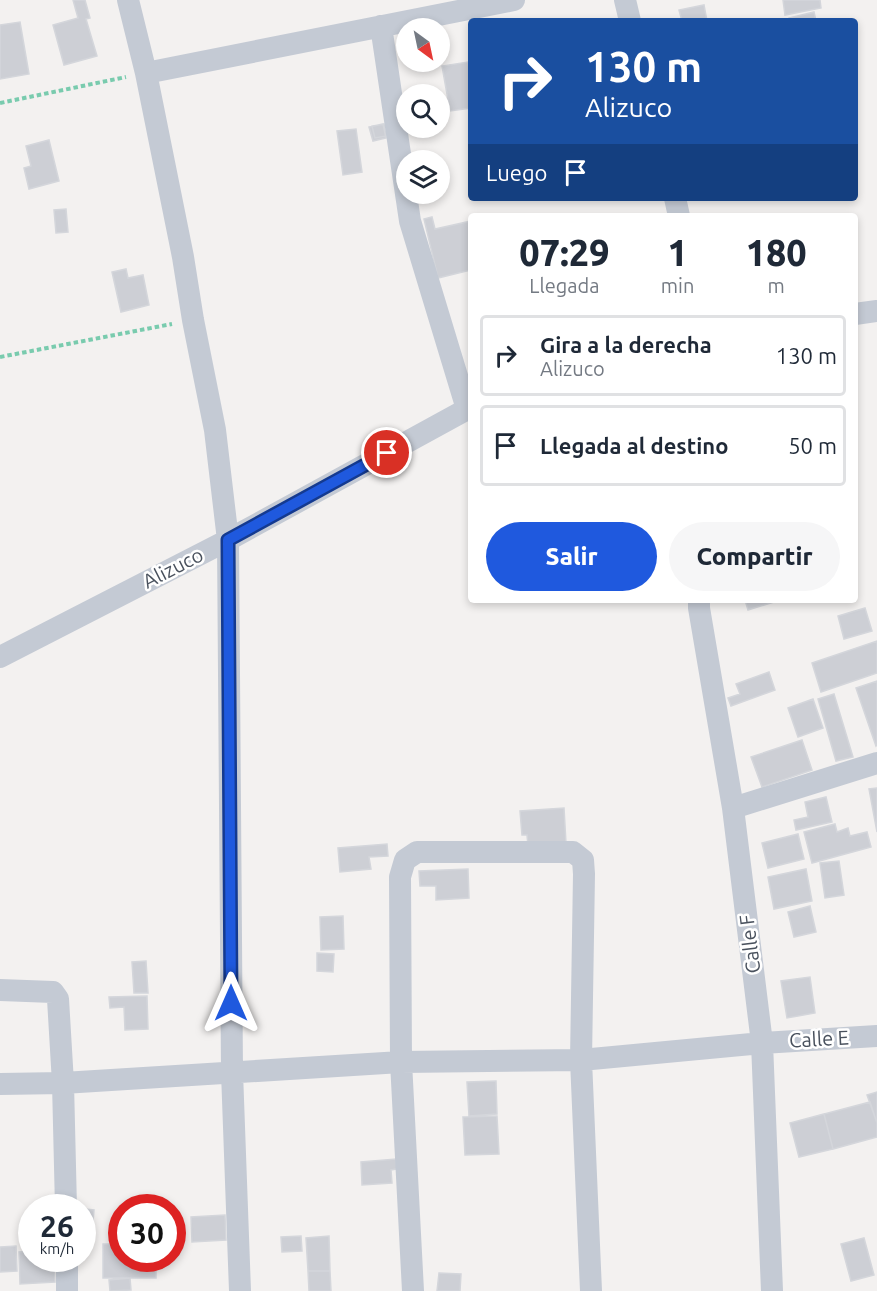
<!DOCTYPE html>
<html lang="es">
<style>
body{margin:0;font-family:Ubuntu,sans-serif;background:#f6f6f7;color:#1f2937;height:100vh;display:flex;flex-direction:column;font-size:22px;white-space:nowrap}
*{box-sizing:border-box;margin:0}
p{font-size:20px;color:#747a83}
.icon{flex:none;width:33px;height:33px;fill:none;stroke:currentColor;stroke-width:2;stroke-linecap:round;stroke-linejoin:round}
.map{position:relative;flex:1;overflow:hidden}
.sheet{position:absolute;left:468px;top:213px;width:390px;height:390px;display:flex;flex-direction:column;background:#fff;border-radius:6px;box-shadow:0 3px 9px #0003}
.sheet>*{flex:none}
.banner{position:absolute;left:468px;top:18px;width:390px;height:183px;border-radius:6px;box-shadow:0 3px 9px #0003;background:#1a4fa0;color:#fff;overflow:hidden}
.needle{width:39px;rotate:147deg}
.controls{position:absolute;left:396px;top:18px;display:grid;gap:12px}
.controls a{display:grid;place-items:center;width:54px;height:54px;border-radius:50%;background:#fff;box-shadow:0 3px 9px #0003;font-size:30px}
.speed{position:absolute;left:18px;top:1194px;display:flex;gap:12px;font-size:30px;font-weight:700;text-align:center}
.speed>*{display:grid;place-content:center;width:78px;height:78px;border-radius:50%;background:#fff;box-shadow:0 3px 9px #0003;line-height:1}
.speed small{font-size:15px;font-weight:400}
.speed .limit{border:9px solid #d22;background:#fff;color:#111}
.pin{position:absolute;display:grid;place-items:center;width:51px;height:51px;color:#fff;margin:-26px;border:3px solid #fff;border-radius:50%;box-shadow:0 2px 6px #0007}
.me{position:absolute;width:66px;margin:-33px;rotate:0deg;stroke-linejoin:round;filter:drop-shadow(0 0 4px #0008)}
.turn{display:flex;align-items:center;gap:21px;height:126px;padding:0 18px;font-size:27px}
.turn .icon{width:78px;height:78px;stroke-width:2.5}
.turn b{display:block;font-size:42px;line-height:51px}
.then{display:flex;align-items:center;height:57px;padding:0 18px;background:#0003;gap:12px;font-size:22px}
.eta{display:flex;justify-content:space-evenly;align-items:center;height:102px;text-align:center}
.eta b{font-size:36px;font-weight:800;line-height:42px}
.cta{display:flex;gap:12px;margin-top:auto;padding:12px 18px}
.cta a{flex:1;height:69px;border-radius:36px;background:#1f59de;color:#fff;font-size:24px;font-weight:800;line-height:69px;text-align:center}
.cta a+a{background:#f6f6f7;color:#1f2937}
ul{padding:0;list-style:none}
li{display:flex;align-items:center;gap:18px;height:81px;margin:0 12px 9px;padding:0 6px;border:3px solid #e0e1e3;border-radius:6px}
li div{flex:1}
li b{display:block;font-size:22px}
li em{font-style:normal}
.map>svg:first-child{display:block}
.building{fill:#cdcfd5;stroke:#d4d6db;stroke-width:1.5}
.lines{fill:none;stroke-linecap:round;stroke-linejoin:round}
.path{stroke:#79cbae;stroke-width:4;stroke-dasharray:4.5 3;stroke-linecap:butt}
.minor{stroke:#c4cad4;stroke-width:22}
.route-casing{stroke:#143a90;stroke-width:15}
.route{stroke:#1f59de;stroke-width:10}
.labels{text-anchor:middle;stroke-width:5;stroke-linejoin:round;paint-order:stroke}
.street-label{font-size:20px;fill:#49515d;stroke:#fff}
</style>
<div class="map">
<svg width="877" height="1291" viewBox="0 0 877 1291">
<rect width="100%" height="100%" fill="#f3f1f0"/>
<!-- building -->
<path class="building" d="M73,0H85L90,18L86,19L97,56L64,65L53,25L78,18Z
M783,0H820L821,8L785,15Z
M704,5L707,21H682L679,10Z
M814,12L816,21H790L789,18Z
M20,22L29,74L0,79V25Z
M468,62L471,81V108L450,111L442,66Z
M383,124L386,138L373,141L369,127Z
M384,124L386,136L375,138L372,126Z
M356,129L362,172L343,175L337,131Z
M49,140L59,181L29,189L24,168L31,166L26,146Z
M66,209L68,232L56,233L54,210Z
M432,217L435,229L471,221V270L438,278L424,219Z
M126,269L128,278L143,275L149,305L121,312L112,272Z
M745,600H773L774,602L748,610Z
M865,608L872,631L844,639L838,616Z
M877,641V673L821,692L812,663Z
M769,672L775,690L731,706L728,698L740,694L736,684Z
M877,681V745L876,746L856,688Z
M834,694L853,757L836,761L818,699Z
M813,699L823,728L798,737L788,708Z
M802,740L812,770L762,787L751,757Z
M877,788V832L869,789Z
M826,797L832,822L796,830L794,820L808,817L805,802Z
M564,808L566,843L528,846L527,835H522L520,811Z
M835,824L837,832L848,828L850,836L867,832L871,847L812,863L804,832Z
M798,834L804,859L768,868L762,843Z
M387,844L388,856L369,857L371,869L340,872L338,848Z
M839,861L844,895L825,898L820,863Z
M468,869L469,898L436,900V886H420L419,871Z
M806,869L812,901L774,909L768,877Z
M810,906L816,932L794,937L788,912Z
M343,916L344,949L321,950L320,917Z
M317,953L334,954L333,972L317,971Z
M146,961L148,993H134L132,962Z
M810,977L815,1013L787,1018L781,981Z
M147,996L148,1029L125,1030L124,1007L110,1008L109,997Z
M496,1081L497,1114L469,1116L467,1082Z
M877,1092V1123L867,1095Z
M870,1102L877,1123V1137L833,1149L824,1114Z
M824,1114L833,1149L799,1157L790,1123Z
M497,1116L499,1154L465,1155L463,1117Z
M396,1159L397,1169L391,1170L392,1183L362,1185L361,1162Z
M85,1209L94,1210L93,1222H84Z
M225,1215L226,1240L192,1242L191,1217Z
M301,1236L302,1251L282,1252L281,1237Z
M329,1236L330,1271H308L306,1238Z
M864,1238L874,1275L851,1281L841,1244Z
M103,1244H122V1258H156V1278H103Z
M16,1246L17,1271L0,1272V1247Z
M32,1251V1258H54L55,1282L20,1284L19,1252Z
M308,1271H330L331,1291H309Z
M439,1273L461,1274L460,1291H437Z
M130,1278L131,1290L110,1291L109,1280Z"/>
<g class="lines">
<!-- path -->
<path class="path" d="M0,103L126,77
M0,357L172,324"/>
<!-- minor -->
<path class="minor" d="M128,0L146,73L183,257L193,320L215,430L228,540L232,1072L240,1291
M625,0L630,21
M381,26L410,221L467,409
M146,73L514,0
M675,198L679,216
M855,314L877,311
M699,600V608L733,808L762,1043L772,1291
M0,657L228,540L471,407
M733,808L877,763
M0,990L53,992L58,999L63,1083L66,1208
M0,1084L63,1083L401,1062L581,1060L762,1043L877,1036
M67,1258V1291
M413,1291L401,1062L400,877L405,860L417,852H573L583,860L584,874L581,1060L591,1291"/>
</g>
<g class="lines">
<defs>
<path id="route" d="M231,1003L228,540L387,453"/>
</defs>
<!-- route casing -->
<use href="#route" class="route-casing"/>
<!-- route -->
<use href="#route" class="route"/>
</g>
<g class="labels">
<!-- street labels -->
<g class="street-label">
<text transform="translate(173 568) rotate(-27)" y="7">Alizuco</text>
<text transform="translate(750 944) rotate(-97)" y="7">Calle F</text>
<text transform="translate(819 1039) rotate(-3)" y="7">Calle E</text>
</g>
</g>
</svg>
<div class="controls">
<a><svg class="needle" viewBox="-14 -14 28 28"><path d="M0-13l5 13h-10z" fill="#e53935"/><path d="M0 13l5-13h-10z" fill="#747a83"/></svg></a>
<a><svg class="icon" aria-label="search" viewBox="0 0 24 24"><circle cx="10" cy="10" r="6"/><path d="M15 15l6 6"/></svg></a>
<a><svg class="icon" aria-label="layers" viewBox="0 0 24 24"><path d="M12 4l9 5-9 5-9-5zM3 14l9 5 9-5"/></svg></a>
</div>
<div class="speed"><div>26<small>km/h</small></div><div class="limit">30</div></div>
<div class="pin" style="left:387px;top:453px;background:#d93025"><svg class="icon" aria-label="arrive" viewBox="0 0 24 24"><path d="M6 21V4h12l-3 4 3 4H6"/></svg></div>
<svg class="me" style="left:231px;top:1003px" viewBox="-20 -20 40 40"><path d="M0-17L14 15 0 8-14 15z" fill="#1f59de" stroke="#fff" stroke-width="4"/></svg>
<div class="banner">
<div class="turn"><svg class="icon" aria-label="right" viewBox="0 0 24 24"><path d="M7 20v-9h11M14 6l5 5-5 5"/></svg><div><b>130 m</b>Alizuco</div></div>
<div class="then">Luego<svg class="icon" aria-label="arrive" viewBox="0 0 24 24"><path d="M6 21V4h12l-3 4 3 4H6"/></svg></div>
</div>
<section class="sheet">
<div class="eta">
<div><b>07:29</b><p>Llegada</p></div>
<div><b>1</b><p>min</p></div>
<div><b>180</b><p>m</p></div>
</div>
<ul>
<li><svg class="icon" aria-label="right" viewBox="0 0 24 24"><path d="M7 20v-9h11M14 6l5 5-5 5"/></svg><div><b>Gira a la derecha</b><p>Alizuco</p></div><em>130 m</em></li>
<li><svg class="icon" aria-label="arrive" viewBox="0 0 24 24"><path d="M6 21V4h12l-3 4 3 4H6"/></svg><div><b>Llegada al destino</b></div><em>50 m</em></li>
</ul>
<div class="cta"><a>Salir</a><a>Compartir</a></div>
</section>
</div>
